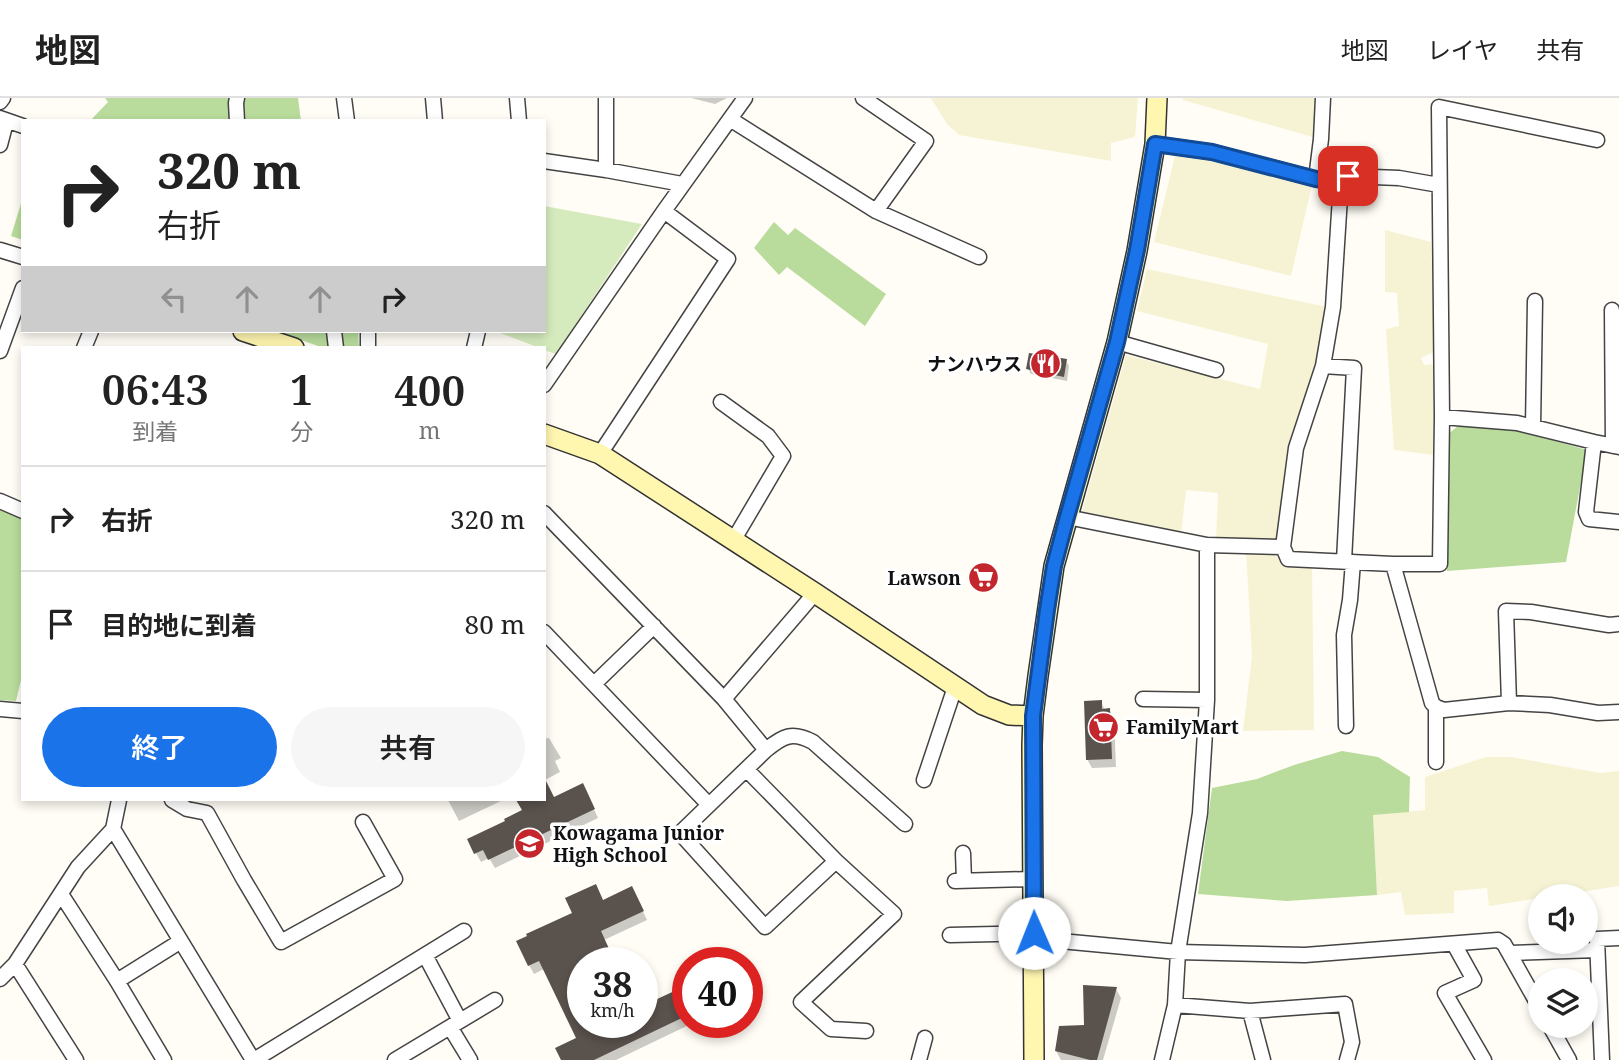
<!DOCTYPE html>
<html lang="ja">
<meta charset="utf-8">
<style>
body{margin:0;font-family:"Noto Serif","Noto Sans JP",serif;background:#f6f6f6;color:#222;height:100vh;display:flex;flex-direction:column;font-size:26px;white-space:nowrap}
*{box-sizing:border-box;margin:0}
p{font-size:23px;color:#767676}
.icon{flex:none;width:38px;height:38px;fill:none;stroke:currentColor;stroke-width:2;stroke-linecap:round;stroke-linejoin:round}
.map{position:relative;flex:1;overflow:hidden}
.sheet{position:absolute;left:21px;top:248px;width:525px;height:455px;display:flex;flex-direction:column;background:#fff;border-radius:0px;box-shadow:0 4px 10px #0003}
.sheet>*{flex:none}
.top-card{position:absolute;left:21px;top:21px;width:525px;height:214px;border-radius:0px;box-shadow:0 4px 10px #0003;background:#fff;color:#222;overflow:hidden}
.buttons{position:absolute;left:1528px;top:786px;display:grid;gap:14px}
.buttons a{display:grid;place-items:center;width:70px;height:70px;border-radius:50%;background:#fff;box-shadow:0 4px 10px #0003;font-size:35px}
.speed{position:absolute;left:567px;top:849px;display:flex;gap:14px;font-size:35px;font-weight:700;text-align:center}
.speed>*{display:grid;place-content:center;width:91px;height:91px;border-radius:50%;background:#fff;box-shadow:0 4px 10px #0003;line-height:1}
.speed small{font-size:18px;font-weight:400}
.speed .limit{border:10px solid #d22;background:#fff;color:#111}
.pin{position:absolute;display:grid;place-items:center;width:60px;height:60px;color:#fff;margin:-30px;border-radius:14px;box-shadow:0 4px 10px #0006}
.me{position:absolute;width:77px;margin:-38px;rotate:359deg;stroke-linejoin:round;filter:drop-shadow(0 0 5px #0008)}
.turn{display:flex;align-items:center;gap:24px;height:147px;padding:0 21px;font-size:32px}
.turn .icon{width:91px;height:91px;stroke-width:2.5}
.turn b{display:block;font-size:49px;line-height:60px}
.lanes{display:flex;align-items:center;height:66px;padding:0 21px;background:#0003;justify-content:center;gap:35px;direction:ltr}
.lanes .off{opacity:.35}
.eta{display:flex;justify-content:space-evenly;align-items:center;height:119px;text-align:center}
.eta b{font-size:42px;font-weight:600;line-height:49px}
.cta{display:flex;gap:14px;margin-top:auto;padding:14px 21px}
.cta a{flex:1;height:80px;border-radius:42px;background:#1a73e8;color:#fff;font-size:28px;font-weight:600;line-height:80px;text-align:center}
.cta a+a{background:#f6f6f6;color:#222}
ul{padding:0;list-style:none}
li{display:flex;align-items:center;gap:21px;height:105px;padding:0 21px;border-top:2px solid #e0e0e0}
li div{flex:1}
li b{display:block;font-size:26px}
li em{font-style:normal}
header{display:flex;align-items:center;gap:42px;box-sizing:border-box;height:98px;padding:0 35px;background:#fff;border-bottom:2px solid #e0e0e0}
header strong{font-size:33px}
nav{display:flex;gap:38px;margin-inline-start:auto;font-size:24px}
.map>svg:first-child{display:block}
.farmland{fill:#f6f3d4}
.green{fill:#d5ebbd}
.forest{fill:#b9dc9c}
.shadow{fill:#0003}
.building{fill:#5a524d}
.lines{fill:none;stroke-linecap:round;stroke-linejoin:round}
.street-casing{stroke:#444;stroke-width:17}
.secondary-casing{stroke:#333;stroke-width:22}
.street{stroke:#fff;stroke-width:14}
.secondary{stroke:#fff6b0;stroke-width:19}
.route-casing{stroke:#114b97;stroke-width:18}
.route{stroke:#1a73e8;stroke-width:12}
.labels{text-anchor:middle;stroke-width:7;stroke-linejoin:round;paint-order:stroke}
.poi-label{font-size:19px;font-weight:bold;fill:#111;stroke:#fff;text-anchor:end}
</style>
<header>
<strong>地図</strong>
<nav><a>地図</a><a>レイヤ</a><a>共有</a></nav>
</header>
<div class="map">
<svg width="1619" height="962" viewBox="0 0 1619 962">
<rect width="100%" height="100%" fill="#fffdf5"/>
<!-- farmland -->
<path class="farmland" d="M931,0H1138L1135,39L1111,45V63L959,37L947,26Z
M1183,0H1318L1316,40L1183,2Z
M1176,54L1210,59L1312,87L1291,178L1154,144Z
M1385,132L1431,144L1436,253L1421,260L1424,267L1435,266V357L1394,352L1386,231L1399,228L1397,195L1385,194Z
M1147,171L1327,209L1321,259L1279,436L1275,443L1216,442L1218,395L1186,392L1181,436L1081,417L1126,257L1260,291L1268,246L1137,213Z
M1246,452L1274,453L1284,465L1312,467L1314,632L1243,633L1252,558Z
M1486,659H1511L1600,675L1619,673V788L1554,798H1540V800L1489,808L1487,790L1454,793V815L1405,817L1401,794L1377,797L1373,717L1425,712V679Z"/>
<!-- green -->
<path class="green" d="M544,108L642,126L556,256L544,252V250H540L495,233H544Z"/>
<!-- forest -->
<path class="forest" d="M105,0H298L301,23H90L108,4Z
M23,99V142L11,138Z
M774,124L788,137L795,130L886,196L865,228L787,169L779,177L754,150Z
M275,233H358L359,250H324Z
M1458,328L1517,332L1587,352L1566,464L1447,473L1448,336Z
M0,409L23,420V574L16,603L0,602Z
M1342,653L1378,659L1410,679L1409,714L1373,717L1377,797L1287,803L1198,796L1212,690L1257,681L1294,667Z"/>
<!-- shadow -->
<path class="shadow" d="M691,0H727L715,6Z
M1066,263L1069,268L1067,283L1031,276L1028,271Z
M1101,604L1105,612H1109L1114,621L1116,669L1092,670L1087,661Z
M549,640L561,660L555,663L560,674L545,682L554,701L587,696L598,720L495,770L489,760L481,764L476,755L525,713L518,702H544V641Z
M448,702H503L459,723Z
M636,799L647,822L604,842L614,864H583V924H642L643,891L651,906H688V924H695L616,962H563L578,941L544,871L534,876L529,867L603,804Z
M1116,891L1121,900L1103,962H1061L1056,953L1085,929Z"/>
<!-- building -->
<path class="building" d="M1029,255L1067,261L1064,279L1026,271Z
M1102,602V611L1110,610L1112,661L1086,662L1084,603Z
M544,679L554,699L583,685L595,711L488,762L483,752L474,756L467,741L505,723L504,721L522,712L516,702H544Z
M596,786L603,802L632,788L644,813L601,833L615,864H583V924H595L597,928L606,924H642V908L681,890L688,904V917L594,962H561L555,950L576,940L539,863L528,868L516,843L527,838L526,836L572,815L565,800Z
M1083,887L1117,889L1097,962H1090L1055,953L1059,928L1084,927Z"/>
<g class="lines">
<defs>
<path id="street" d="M237,0L236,5L237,23
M344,0L347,23
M433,0L435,23
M517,0L519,23
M863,0L926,43L876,113
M0,4L3,0
M0,20L23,28
M730,21L876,113L979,159
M1155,46L1212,54L1316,81L1330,83L1337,87L1340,99L1333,209L1323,268L1296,350L1283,449
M0,47L6,24
M544,63L606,72L682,86
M606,72V0
M1316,81L1321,41L1323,0
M1330,83L1348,78L1399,80L1439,87
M0,152L23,159
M1612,212L1613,348
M334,233L336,250
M1117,244L1216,272
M84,250L91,233
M368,250V233
M474,250L478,233
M0,253L23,190
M1323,268L1354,270L1344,463
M544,287L664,113L745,0
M721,304L768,338L783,358L733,443
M1442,319L1517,325L1594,344L1619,349
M1533,329L1535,203
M1594,344L1586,414L1589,421L1619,424
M600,356L728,161L664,113
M0,403L23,413
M544,415L724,601L766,652L680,735L765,829L836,763
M1067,419L1207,447L1283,449L1288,461L1393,466H1440L1442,319L1439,9L1597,42
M1393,466L1432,605L1436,609L1444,612L1509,605L1550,607L1598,615L1619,614
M544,534L709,707
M594,586L654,528
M724,601L815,495
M1143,601L1207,602
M1509,605L1506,513L1531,514L1609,527L1619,526
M1436,609V664
M0,611L23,613
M1346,628L1344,537L1350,502L1353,464
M766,652C783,638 792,633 813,644L905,726
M747,672L836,763L894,816L801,904L831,931L866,933
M924,682L955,589
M172,702L187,711L207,715L244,782L281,844L395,781L363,724
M113,731L253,962
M963,755L964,783
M955,783L1032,781
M61,796L117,883L164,962
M950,837L1034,835
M1033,842H1050L1178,854L1305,857L1498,842L1504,846L1540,910
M1454,846L1474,882L1445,895L1484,962
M1509,855L1597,852
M425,857L460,923
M15,866L76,962
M0,881L15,866L78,769L113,731L119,702
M117,883L181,843
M1175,907L1250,913L1345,906L1352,944L1347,962
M1250,913L1263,962
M1550,928L1569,962
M450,929L470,962
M254,962L464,833
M395,962L495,902
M919,962L925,940
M1162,962L1175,907L1178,854L1200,715L1207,602V447
M1602,962L1597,841L1619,840"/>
<path id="secondary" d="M243,233L294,250
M544,336L600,356L815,495L983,607L1009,617L1033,618
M1034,962L1032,647L1033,618L1038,578L1054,468L1117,244L1137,153L1155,46L1157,0"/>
</defs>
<!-- street casing -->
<use href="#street" class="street-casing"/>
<!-- secondary casing -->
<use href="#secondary" class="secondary-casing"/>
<!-- street -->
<use href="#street" class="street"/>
<!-- secondary -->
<use href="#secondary" class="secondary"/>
</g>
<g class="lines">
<defs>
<path id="route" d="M1034,835L1033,618L1047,512L1054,468L1067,419L1117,244L1137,152L1155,46L1212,54L1316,81L1330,83L1348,78"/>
</defs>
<!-- route casing -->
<use href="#route" class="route-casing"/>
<!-- route -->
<use href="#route" class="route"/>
</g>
<!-- icons -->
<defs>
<symbol id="restaurant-disc" viewBox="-11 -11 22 22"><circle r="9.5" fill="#c4262e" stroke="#fff"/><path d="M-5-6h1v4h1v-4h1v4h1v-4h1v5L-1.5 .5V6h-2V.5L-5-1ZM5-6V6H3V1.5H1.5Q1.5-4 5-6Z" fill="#fff"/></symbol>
<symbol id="supermarket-disc" viewBox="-11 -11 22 22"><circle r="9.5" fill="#c4262e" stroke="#fff"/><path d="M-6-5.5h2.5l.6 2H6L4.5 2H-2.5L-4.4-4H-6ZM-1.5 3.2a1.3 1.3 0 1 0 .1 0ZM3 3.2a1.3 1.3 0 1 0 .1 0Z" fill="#fff"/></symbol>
<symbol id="school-disc" viewBox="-11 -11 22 22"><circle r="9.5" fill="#c4262e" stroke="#fff"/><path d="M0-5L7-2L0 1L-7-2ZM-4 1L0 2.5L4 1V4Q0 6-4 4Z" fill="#fff"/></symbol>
</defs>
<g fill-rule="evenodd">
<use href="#restaurant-disc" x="1028" y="248" width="35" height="35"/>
<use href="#supermarket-disc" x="966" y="462" width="35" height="35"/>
<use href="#supermarket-disc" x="1086" y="612" width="35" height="35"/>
<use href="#school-disc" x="512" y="728" width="35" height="35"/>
</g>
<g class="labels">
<!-- poi labels -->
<g class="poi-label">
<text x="1022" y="273">ナンハウス</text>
<text x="961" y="487">Lawson</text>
<text x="1126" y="636" text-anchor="start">FamilyMart</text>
<text x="553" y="742" text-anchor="start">Kowagama Junior<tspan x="553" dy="22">High School</tspan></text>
</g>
</g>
</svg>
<div class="buttons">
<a><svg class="icon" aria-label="sound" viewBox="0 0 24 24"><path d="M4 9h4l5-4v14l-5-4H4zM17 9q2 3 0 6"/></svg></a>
<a><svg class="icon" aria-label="layers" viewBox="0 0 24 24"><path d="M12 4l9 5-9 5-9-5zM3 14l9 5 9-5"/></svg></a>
</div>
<div class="speed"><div>38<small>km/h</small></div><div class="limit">40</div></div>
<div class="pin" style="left:1348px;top:78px;background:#d93025"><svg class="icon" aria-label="arrive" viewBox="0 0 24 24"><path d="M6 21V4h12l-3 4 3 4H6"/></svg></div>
<svg class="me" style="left:1034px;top:835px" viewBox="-20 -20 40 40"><circle r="19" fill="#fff"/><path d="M0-13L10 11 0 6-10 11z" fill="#1a73e8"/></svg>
<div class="top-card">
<div class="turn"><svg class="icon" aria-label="right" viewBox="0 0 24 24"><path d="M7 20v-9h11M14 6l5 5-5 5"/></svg><div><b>320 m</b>右折</div></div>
<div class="lanes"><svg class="icon off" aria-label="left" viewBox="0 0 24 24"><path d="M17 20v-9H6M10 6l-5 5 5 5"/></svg><svg class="icon off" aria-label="ahead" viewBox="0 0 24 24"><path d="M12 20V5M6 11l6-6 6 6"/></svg><svg class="icon off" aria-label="ahead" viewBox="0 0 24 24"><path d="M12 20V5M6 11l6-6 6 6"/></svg><svg class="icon" aria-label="right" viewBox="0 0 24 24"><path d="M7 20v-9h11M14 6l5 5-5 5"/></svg></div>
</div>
<section class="sheet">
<div class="eta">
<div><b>06:43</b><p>到着</p></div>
<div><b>1</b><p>分</p></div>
<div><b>400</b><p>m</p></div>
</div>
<ul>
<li><svg class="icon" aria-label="right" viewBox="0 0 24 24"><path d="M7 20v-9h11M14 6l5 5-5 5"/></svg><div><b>右折</b></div><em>320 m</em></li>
<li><svg class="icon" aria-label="arrive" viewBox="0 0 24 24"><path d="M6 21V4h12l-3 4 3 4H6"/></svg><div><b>目的地に到着</b></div><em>80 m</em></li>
</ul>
<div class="cta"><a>終了</a><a>共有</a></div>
</section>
</div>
